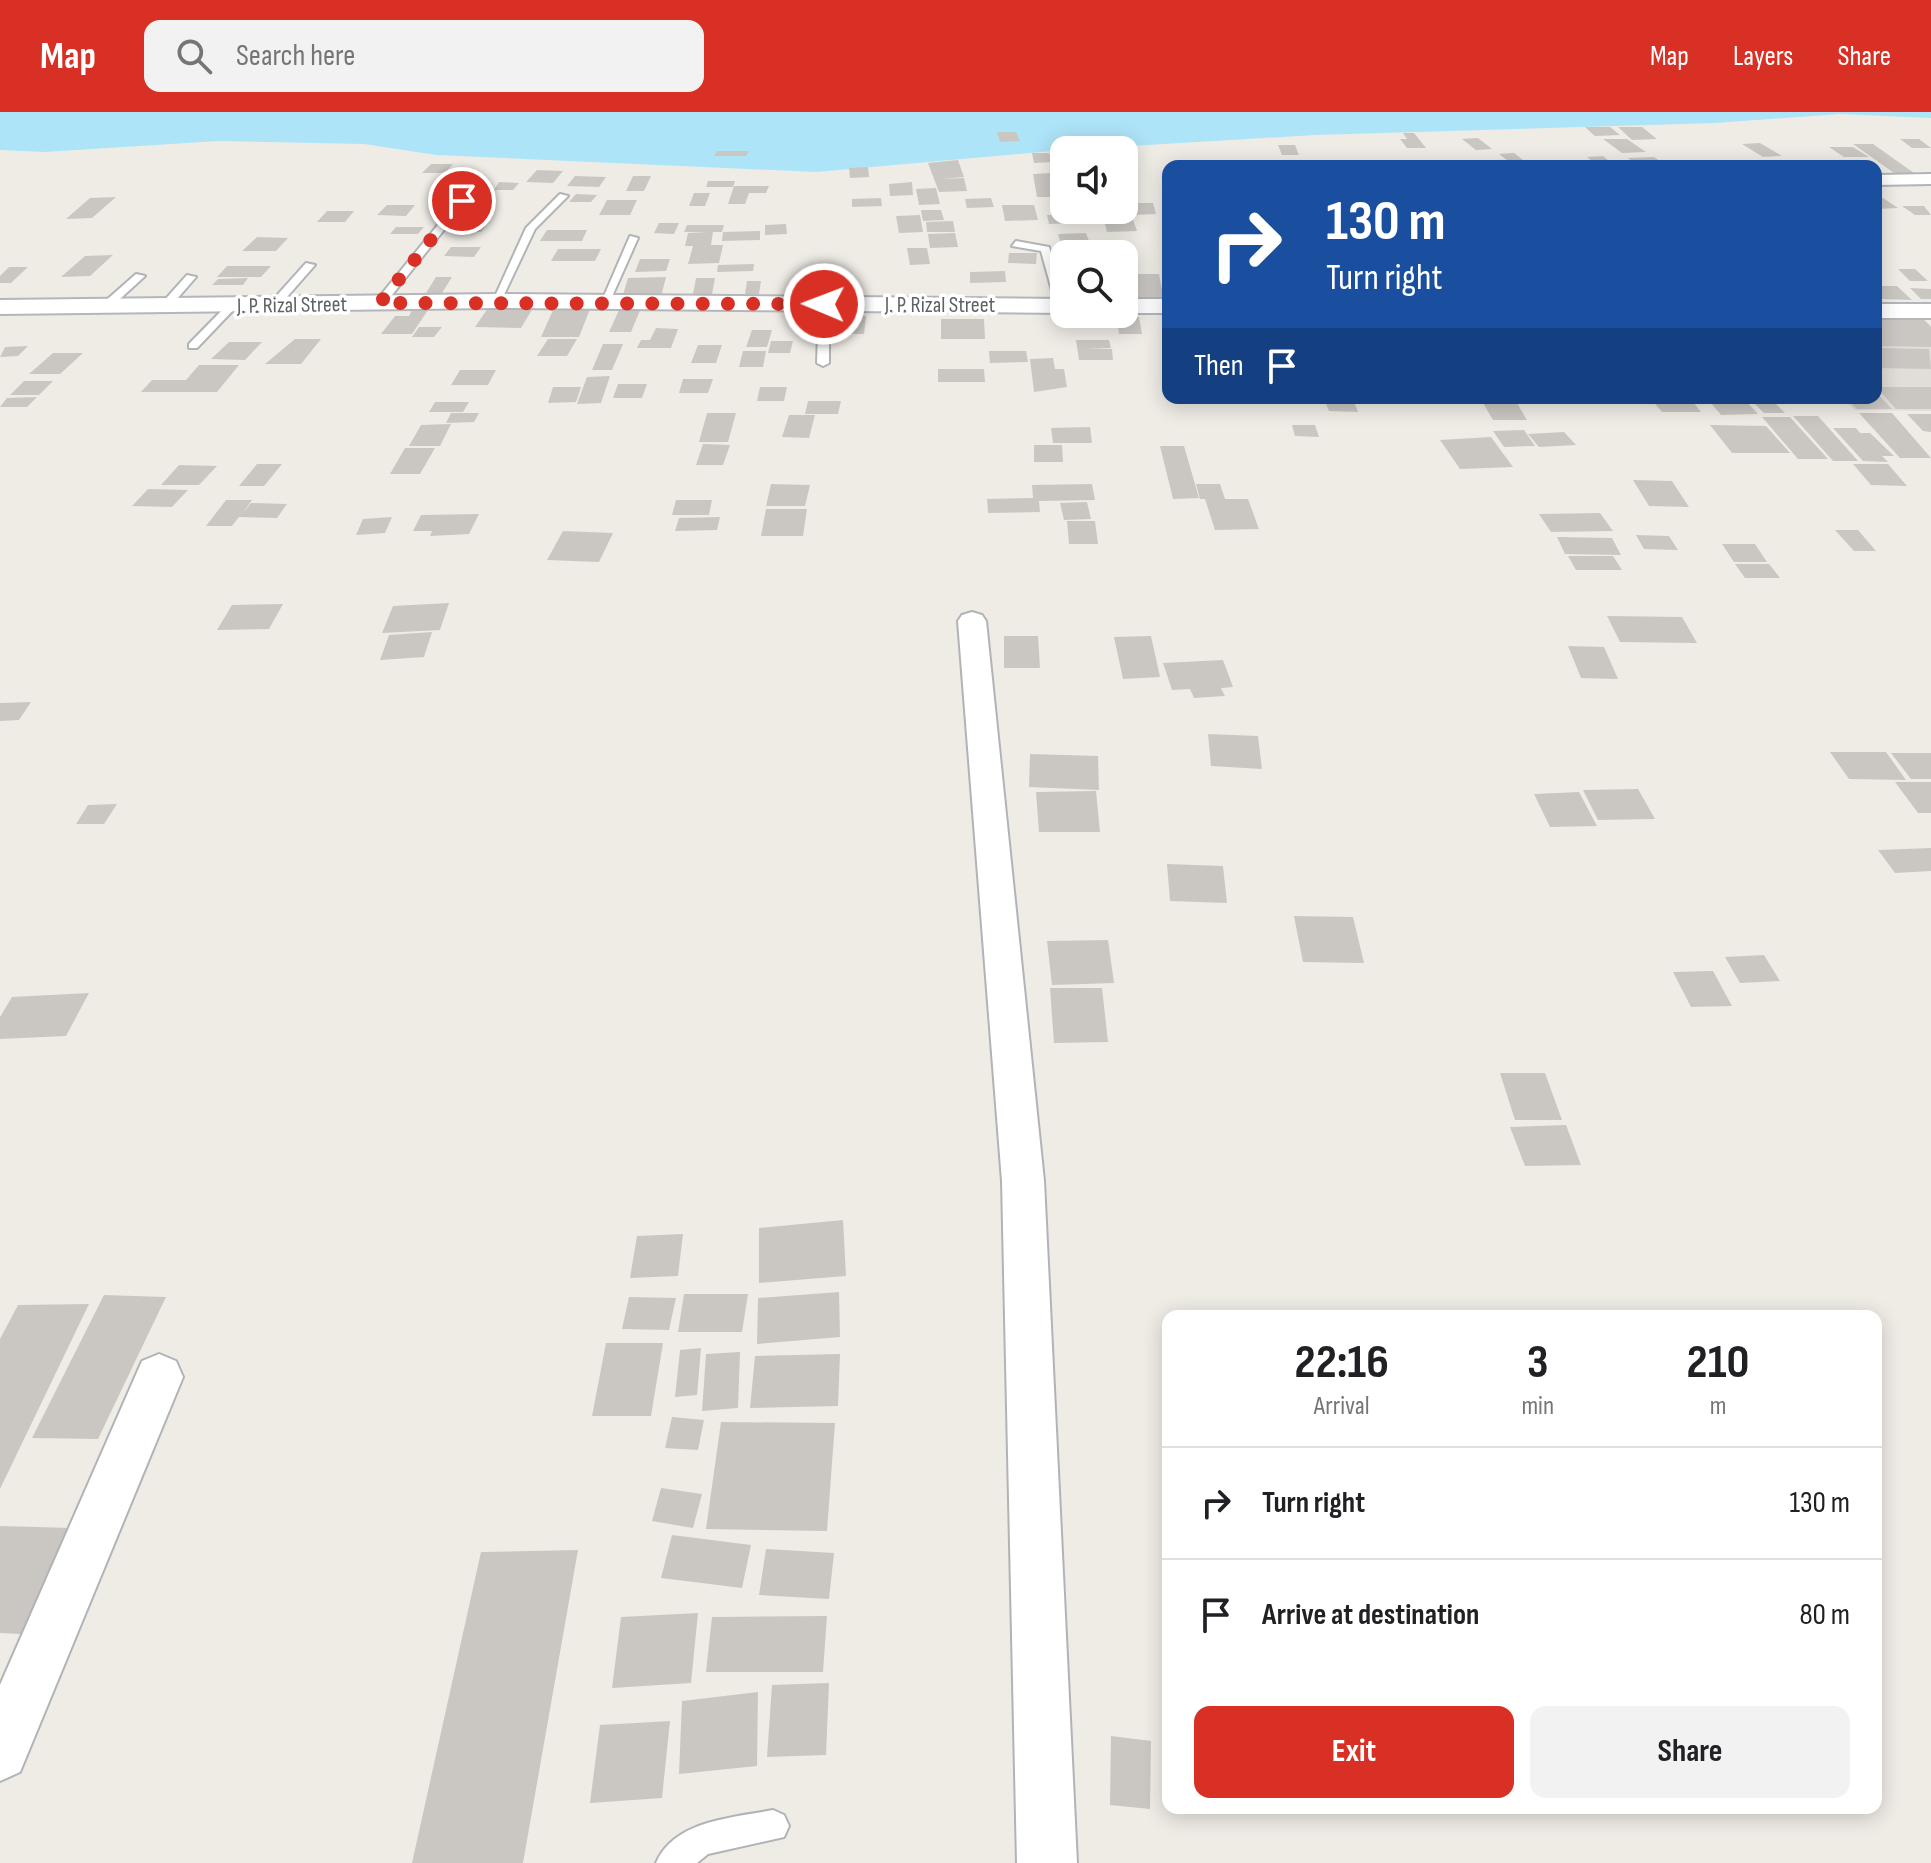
<!DOCTYPE html>
<style>
body{margin:0;font-family:"Sofia Sans Condensed",sans-serif;background:#f2f2f2;color:#202124;height:100vh;display:flex;flex-direction:column;font-size:30px;white-space:nowrap}
*{box-sizing:border-box;margin:0}
p{font-size:26px;color:#757577}
.icon{flex:none;width:44px;height:44px;fill:none;stroke:currentColor;stroke-width:2;stroke-linecap:round;stroke-linejoin:round}
.map{position:relative;flex:1;overflow:hidden}
.side{position:absolute;left:1162px;top:1198px;width:720px;height:504px;display:flex;flex-direction:column;background:#fff;border-radius:16px;box-shadow:0 4px 20px #0003}
.side>*{flex:none}
.top-card{position:absolute;left:1162px;top:48px;width:720px;height:244px;border-radius:16px;box-shadow:0 4px 20px #0003;background:#1a4fa0;color:#fff;overflow:hidden}
.buttons{position:absolute;left:1050px;top:24px;display:grid;gap:16px}
.buttons a{display:grid;place-items:center;width:88px;height:88px;border-radius:16px;background:#fff;box-shadow:0 4px 20px #0003;font-size:40px}
.pin{position:absolute;display:grid;place-items:center;width:68px;height:68px;color:#fff;margin:-34px;border:4px solid #fff;border-radius:50%;box-shadow:0 2px 8px #0007}
.me{position:absolute;width:88px;margin:-44px;rotate:271deg;stroke-linejoin:round;filter:drop-shadow(0 0 6px #0008)}
.turn{display:flex;align-items:center;gap:28px;height:168px;padding:0 32px;font-size:36px}
.turn .icon{width:104px;height:104px;stroke-width:2.5}
.turn b{display:block;font-size:56px;line-height:68px}
.then{display:flex;align-items:center;height:76px;padding:0 32px;background:#0003;gap:16px;font-size:30px}
.eta{display:flex;justify-content:space-evenly;align-items:center;height:136px;text-align:center}
.eta b{font-size:48px;font-weight:700;line-height:56px}
.primary-button{display:flex;gap:16px;margin-top:auto;padding:16px 32px}
.primary-button a{flex:1;height:92px;border-radius:16px;background:#d93025;color:#fff;font-size:32px;font-weight:700;line-height:92px;text-align:center}
.primary-button a+a{background:#f2f2f2;color:#202124}
ul{padding:0;list-style:none}
li{display:flex;align-items:center;gap:24px;height:112px;padding:0 32px;border-top:2px solid #e0e0e0}
li div{flex:1}
li b{display:block;font-size:30px}
li em{font-style:normal}
header{display:flex;align-items:center;gap:48px;box-sizing:border-box;height:112px;padding:0 40px;background:#d93025;color:#fff}
header strong{font-size:38px}
nav{display:flex;gap:44px;margin-inline-start:auto;font-size:28px}
.search{width:560px;height:72px;background:#f2f2f2;display:flex;align-items:center;gap:20px;box-sizing:border-box;padding:0 28px;border-radius:16px;color:#757577;font-size:30px}
.map>svg:first-child{display:block}
.education{fill:#e1ddd8}
.water{fill:#aee4f8}
.building{fill:#cac7c3}
.lines{fill:none;stroke-linecap:round;stroke-linejoin:round}
.service-casing{stroke:#b1b4b7;stroke-width:4}
.minor-casing{stroke:#b1b4b7;stroke-width:4}
.secondary-casing{stroke:#b3b6ba;stroke-width:4}
.service{fill:#fff;fill-rule:evenodd}
.minor{fill:#fff;fill-rule:evenodd}
.secondary{fill:#fff;fill-rule:evenodd}
.route{stroke:#d93025;stroke-width:14;stroke-dasharray:0 25.2}
.labels{text-anchor:middle;stroke-width:7;stroke-linejoin:round;paint-order:stroke}
.far-street-label{font-size:22px;fill:#5e6265;stroke:#fff}
</style>
<header>
<strong>Map</strong>
<div class="search"><svg class="icon" aria-label="search" viewBox="0 0 24 24"><circle cx="10" cy="10" r="6"/><path d="M15 15l6 6"/></svg>Search here</div>
<nav><a>Map</a><a>Layers</a><a>Share</a></nav>
</header>
<div class="map">
<svg width="1931" height="1751" viewBox="0 0 1931 1751">
<rect width="100%" height="100%" fill="#efece6"/>
<!-- education -->
<path class="education" d="M1876,206L1924,207L1931,214V299L1855,298L1843,286H1876Z"/>
<!-- water -->
<path class="water" d="M0,0H1931V6L1840,2L1715,11L1315,23L1064,38L816,60L436,43L364,32L218,29L44,40L0,38Z"/>
<!-- building -->
<path class="building" d="M1585,15H1610L1620,23L1595,24Z
M1618,15H1642L1657,27L1632,28Z
M997,20H1016L1020,29L1000,30Z
M1403,21H1414L1426,36H1407L1400,27H1407Z
M1478,26L1492,37L1476,38L1462,27Z
M1603,27H1627L1646,40L1622,41Z
M1900,27H1919L1931,36H1912Z
M1760,31L1782,44L1763,45L1742,32Z
M1853,32H1873L1914,61H1894Z
M1278,33H1295L1299,43H1282Z
M1829,35H1853L1869,45H1844Z
M717,39H749L746,44H714Z
M1032,41H1049L1052,50L1034,51Z
M1514,41L1527,51L1512,52L1499,42Z
M1603,44L1615,54H1598L1587,45Z
M1654,45L1667,54H1638L1628,46Z
M958,48L964,65L940,67L964,66L967,79L939,80L928,51Z
M1064,50V62H1052L1050,51Z
M431,52H453L445,61H422Z
M868,55L869,65L850,66L849,56Z
M537,58L563,59L553,71L526,70Z
M1051,61L1056,85H1037L1033,62Z
M446,63H479L470,74L436,73Z
M575,64L606,65L599,75L567,74Z
M633,64H651L644,79H626Z
M708,69H735L733,75H706Z
M499,70L519,71L513,78H494Z
M912,70L913,83L890,84L889,72Z
M734,74H769L766,81H749L745,92H728Z
M936,76L940,92L919,93L916,77Z
M694,81H710L705,94H689Z
M576,82L597,83L591,90H569Z
M116,85L92,106L66,107L90,86Z
M881,86L882,94L852,95V87Z
M991,86L994,95L967,96L965,87Z
M1883,86L1898,96L1876,97V87Z
M607,88H637L630,103H599Z
M1129,91H1153L1156,102L1133,103Z
M387,93H415L406,104L377,103Z
M1002,93H1034L1038,108L1005,109Z
M1902,94H1924L1931,103H1915Z
M921,98H941L944,108L923,109Z
M327,99H354L345,110H317Z
M920,103L923,120L899,121L896,104Z
M1047,103H1073L1076,111L1049,112Z
M1103,105H1132L1137,119L1107,120Z
M475,108H490L481,120H466Z
M953,109L955,120H927L926,110Z
M659,111H679L674,122L654,121Z
M786,112L787,122L765,123V113Z
M687,113H724L722,120H713L711,133H723L719,151L688,152L693,134H685L688,121L707,120H684Z
M396,115H424L418,122H390Z
M547,118H587L582,129H540Z
M760,119V128L722,129L723,120Z
M955,121L958,135L930,136L928,122Z
M1086,121L1094,142H1064V151H1061L1059,138H1063L1058,122Z
M257,125L288,126L276,139H242Z
M451,135H481L474,145L444,144Z
M907,136H927L930,152L910,153Z
M558,137H601L595,149H551Z
M1009,141H1037L1036,152L1008,151Z
M113,143L90,164L61,165L85,144Z
M640,147H670L666,159L635,160Z
M754,152L753,159L717,160L718,153Z
M227,154H271L261,165H217Z
M9,155H28L11,171H0V164Z
M1898,157H1915L1928,169H1910Z
M1005,159L1006,170L970,171V160Z
M1128,162H1159L1164,189H1132Z
M436,165H452L442,181H426Z
M666,165L661,185L622,186L628,166Z
M248,166L243,173H212L218,167Z
M696,166H715L712,182H693Z
M747,169H761L759,182H745Z
M1876,174H1897L1912,188L1882,187L1876,181Z
M1910,176L1931,177V187H1921Z
M488,196H533L521,216L475,215Z
M620,196H641L631,220H609Z
M590,197L579,225H541L553,198Z
M412,198H428L412,222H381L395,204H409Z
M1071,202H1091L1094,212H1073Z
M837,204H866L864,222H834Z
M1117,205H1139L1142,222H1119Z
M941,207H984L985,227H941Z
M1876,207L1924,208L1931,215V235L1876,234Z
M419,215H442L434,225H412Z
M656,216L678,217L671,236H637L641,228H650Z
M752,218H772L767,235H746Z
M295,227H321L301,252H265Z
M548,227H577L567,244H537Z
M1076,228H1109L1111,236L1086,237H1112L1113,248H1079Z
M771,229H793L790,241H768Z
M229,230H262L245,248L211,247Z
M603,232H623L612,258H592Z
M698,233H722L716,251H691Z
M28,234L18,244L0,245L5,235Z
M1876,236L1929,237L1931,257L1876,256Z
M743,239H766L763,255H739Z
M989,239H1026L1028,250L990,251Z
M53,241H83L60,262H29Z
M1053,246L1055,257H1064L1067,275L1034,280L1030,247Z
M199,253H239L217,280H141L152,268H186Z
M938,257H984L985,270H938Z
M460,258H496L488,273H451Z
M610,264L601,291L577,292L587,265Z
M683,267H713L708,281H679Z
M24,269H53L39,283H10Z
M618,272H647L642,286H613Z
M553,275H581L576,290L548,291Z
M760,275H787L784,289H757Z
M1876,275H1931V297H1896Z
M1876,280L1892,297H1857L1847,286H1876Z
M37,285L27,295H0L7,286Z
M1480,286H1514L1527,308H1493Z
M1650,286H1690L1701,300H1662Z
M1707,286H1743L1758,302L1721,303Z
M1771,287L1785,301H1764L1751,288Z
M808,289H841L838,302H805Z
M435,290H469L463,300H429Z
M1325,290H1354L1358,300L1329,299Z
M451,301H479L474,310L446,311Z
M707,301H736L728,330H699Z
M1859,301H1892L1931,346H1900Z
M1907,302H1931V320L1923,319Z
M789,303H815L809,326L782,325Z
M1793,304H1818L1858,349H1833Z
M1762,305H1790L1828,347H1798Z
M451,312L440,334H409L421,313Z
M1292,313H1315L1319,325L1295,324Z
M1710,313L1766,314L1790,341H1732Z
M1090,315L1092,331H1053L1051,316Z
M1833,316H1856L1860,321H1870L1894,344H1882L1888,350L1863,349Z
M1524,318L1535,334L1504,335L1493,319Z
M1564,320L1576,333L1539,335L1528,322Z
M1491,325L1513,355L1460,357L1440,328Z
M703,332L730,333L723,353H696Z
M1034,333H1062L1063,350H1034Z
M1160,334H1184L1199,386L1173,387Z
M405,336H435L420,362H390Z
M257,352H282L264,374H239Z
M1853,352H1888L1907,374L1871,373Z
M179,353L217,354L199,373H161Z
M1633,368L1672,369L1689,395L1649,394Z
M771,372L810,373L805,394H766Z
M1092,372L1095,388L1039,389L1040,400L988,401L987,387L1033,386L1032,373Z
M1196,372H1220L1225,387H1248L1259,417L1215,418L1205,387H1200Z
M148,377L188,378L172,395L132,394Z
M226,388H252L242,402L251,391L287,392L277,406L239,405L232,414H206Z
M676,388H712L709,403H672Z
M1087,390L1091,407L1064,408L1060,391Z
M766,397H807L803,424H761Z
M1600,401L1613,419L1551,420L1539,402Z
M479,402L469,422L430,424L432,419H413L421,403Z
M392,405L385,421L356,423L363,407Z
M720,405L717,418L675,419L679,406Z
M1067,409H1095L1098,432H1069Z
M1835,418H1858L1876,439H1854Z
M563,419L613,421L599,450L547,448Z
M1636,423L1669,424L1678,438L1644,437Z
M1557,425L1612,426L1621,443L1565,442Z
M1722,432H1755L1767,450H1734Z
M1568,444H1613L1622,458H1576Z
M1735,452H1769L1780,466H1745Z
M449,491L440,518L382,521L393,494Z
M283,492L269,517L217,518L232,493Z
M1607,504L1682,505L1697,531L1620,530Z
M432,520L424,545L380,548L389,523Z
M1004,524H1038L1040,556H1004Z
M1151,524L1160,565L1123,567L1114,525Z
M1568,534L1604,535L1618,567L1581,566Z
M1223,548L1233,575L1221,576L1225,584L1194,586L1190,577L1172,578L1163,551Z
M31,590L19,608L0,609V591Z
M1208,622L1258,624L1262,657L1211,654Z
M1830,640H1886L1906,668L1849,667Z
M1891,641H1931V667H1911Z
M1030,642L1098,644L1099,678L1029,675Z
M1895,670H1931V701H1918Z
M1638,677L1655,707L1598,708L1583,678Z
M1096,679L1100,720H1039L1036,680Z
M1579,680L1597,714L1550,715L1534,682Z
M117,692L104,712H76L88,693Z
M1931,736V759L1895,761L1878,738Z
M1167,752L1223,754L1227,791L1170,789Z
M1294,804L1353,805L1364,851L1303,850Z
M1108,828L1114,871L1052,873L1047,829Z
M1764,843L1780,869L1740,871L1725,845Z
M1713,859L1732,894L1691,895L1673,860Z
M1050,876H1102L1108,930L1054,931Z
M89,881L66,924L0,927V905L12,885Z
M1500,961H1545L1562,1008H1515Z
M1566,1013L1581,1053L1525,1054L1510,1015Z
M843,1108L846,1164L759,1171V1116Z
M683,1122L678,1164L630,1166L637,1124Z
M839,1180L840,1225L757,1232L758,1186Z
M684,1182H748L742,1220H678Z
M104,1183L166,1185L98,1327L32,1326Z
M629,1185L676,1186L669,1218L622,1217Z
M89,1192L0,1377V1227L18,1193Z
M606,1231H663L651,1304H592Z
M701,1236L697,1283L675,1285L680,1238Z
M740,1240L738,1296L702,1299L706,1242Z
M840,1242L838,1294L750,1296L755,1244Z
M672,1305L704,1308L698,1338L665,1336Z
M721,1310L835,1311L827,1419L706,1417Z
M661,1376L702,1382L693,1416L652,1409Z
M0,1414L72,1416L21,1522L0,1521Z
M672,1423L751,1433L742,1476L661,1466Z
M766,1437L834,1441L829,1487L759,1483Z
M578,1438L523,1751H412L481,1440Z
M698,1501L691,1571L612,1576L621,1505Z
M827,1504L823,1560H706L712,1505Z
M829,1571L826,1643L767,1645L772,1573Z
M758,1580L757,1654L679,1662L682,1589Z
M670,1609L662,1686L590,1691L600,1613Z
M1111,1624L1151,1629L1150,1697L1110,1693Z"/>
<g class="lines">
<defs>
<path id="service" d="M560,82L568,84L535,117L501,189L492,191L526,116Z
M459,87L467,89L384,193H376V189Z
M630,124L638,126L610,189L601,191Z
M1016,129L1049,135L1064,185V195L1056,193L1041,139L1012,134Z
M306,151L315,153L279,194H271V190Z
M136,162L145,164L110,196H102V192Z
M187,163L196,165L170,195H162V191Z
M824,189L829,192V251L823,254L817,251L819,192Z
M230,190L239,192L197,236H189V232Z
M773,1698L784,1703L789,1714L784,1725L708,1742L697,1751H656C674,1708 733,1706 773,1698Z"/>
<path id="minor" d="M1931,62V72L1876,73V63Z
M972,500L982,503L986,509L1044,1069L1077,1751H1017L1002,1069L958,509L962,503Z
M159,1242L176,1249L183,1265L20,1660L0,1669V1573L142,1249Z"/>
<path id="secondary" d="M496,182L1064,187V201L496,196L0,202V188Z
M1124,187H1168V201H1124Z
M1876,192H1931V206H1876Z"/>
</defs>
<!-- service casing -->
<use href="#service" class="service-casing"/>
<!-- minor casing -->
<use href="#minor" class="minor-casing"/>
<!-- secondary casing -->
<use href="#secondary" class="secondary-casing"/>
<!-- service -->
<use href="#service" class="service"/>
<!-- minor -->
<use href="#minor" class="minor"/>
<!-- secondary -->
<use href="#secondary" class="secondary"/>
</g>
<g class="lines">
<!-- route -->
<path class="route" d="M462,89L380,191L824,192"/>
</g>
<g class="labels">
<!-- far-street labels -->
<g class="far-street-label">
<text transform="translate(292 192) rotate(-1)" y="8">J. P. Rizal Street</text>
<text x="940" y="200">J. P. Rizal Street</text>
</g>
</g>
</svg>
<div class="buttons">
<a><svg class="icon" aria-label="sound" viewBox="0 0 24 24"><path d="M4 9h4l5-4v14l-5-4H4zM17 9q2 3 0 6"/></svg></a>
<a><svg class="icon" aria-label="search" viewBox="0 0 24 24"><circle cx="10" cy="10" r="6"/><path d="M15 15l6 6"/></svg></a>
</div>
<div class="pin" style="left:462px;top:89px;background:#d93025"><svg class="icon" aria-label="arrive" viewBox="0 0 24 24"><path d="M6 21V4h12l-3 4 3 4H6"/></svg></div>
<svg class="me" style="left:824px;top:192px" viewBox="-20 -20 40 40"><circle r="17" fill="#d93025" stroke="#fff" stroke-width="3"/><path d="M0-11L8 9 0 5-8 9z" fill="#fff"/></svg>
<div class="top-card">
<div class="turn"><svg class="icon" aria-label="right" viewBox="0 0 24 24"><path d="M7 20v-9h11M14 6l5 5-5 5"/></svg><div><b>130 m</b>Turn right</div></div>
<div class="then">Then<svg class="icon" aria-label="arrive" viewBox="0 0 24 24"><path d="M6 21V4h12l-3 4 3 4H6"/></svg></div>
</div>
<section class="side">
<div class="eta">
<div><b>22:16</b><p>Arrival</p></div>
<div><b>3</b><p>min</p></div>
<div><b>210</b><p>m</p></div>
</div>
<ul>
<li><svg class="icon" aria-label="right" viewBox="0 0 24 24"><path d="M7 20v-9h11M14 6l5 5-5 5"/></svg><div><b>Turn right</b></div><em>130 m</em></li>
<li><svg class="icon" aria-label="arrive" viewBox="0 0 24 24"><path d="M6 21V4h12l-3 4 3 4H6"/></svg><div><b>Arrive at destination</b></div><em>80 m</em></li>
</ul>
<div class="primary-button"><a>Exit</a><a>Share</a></div>
</section>
</div>
